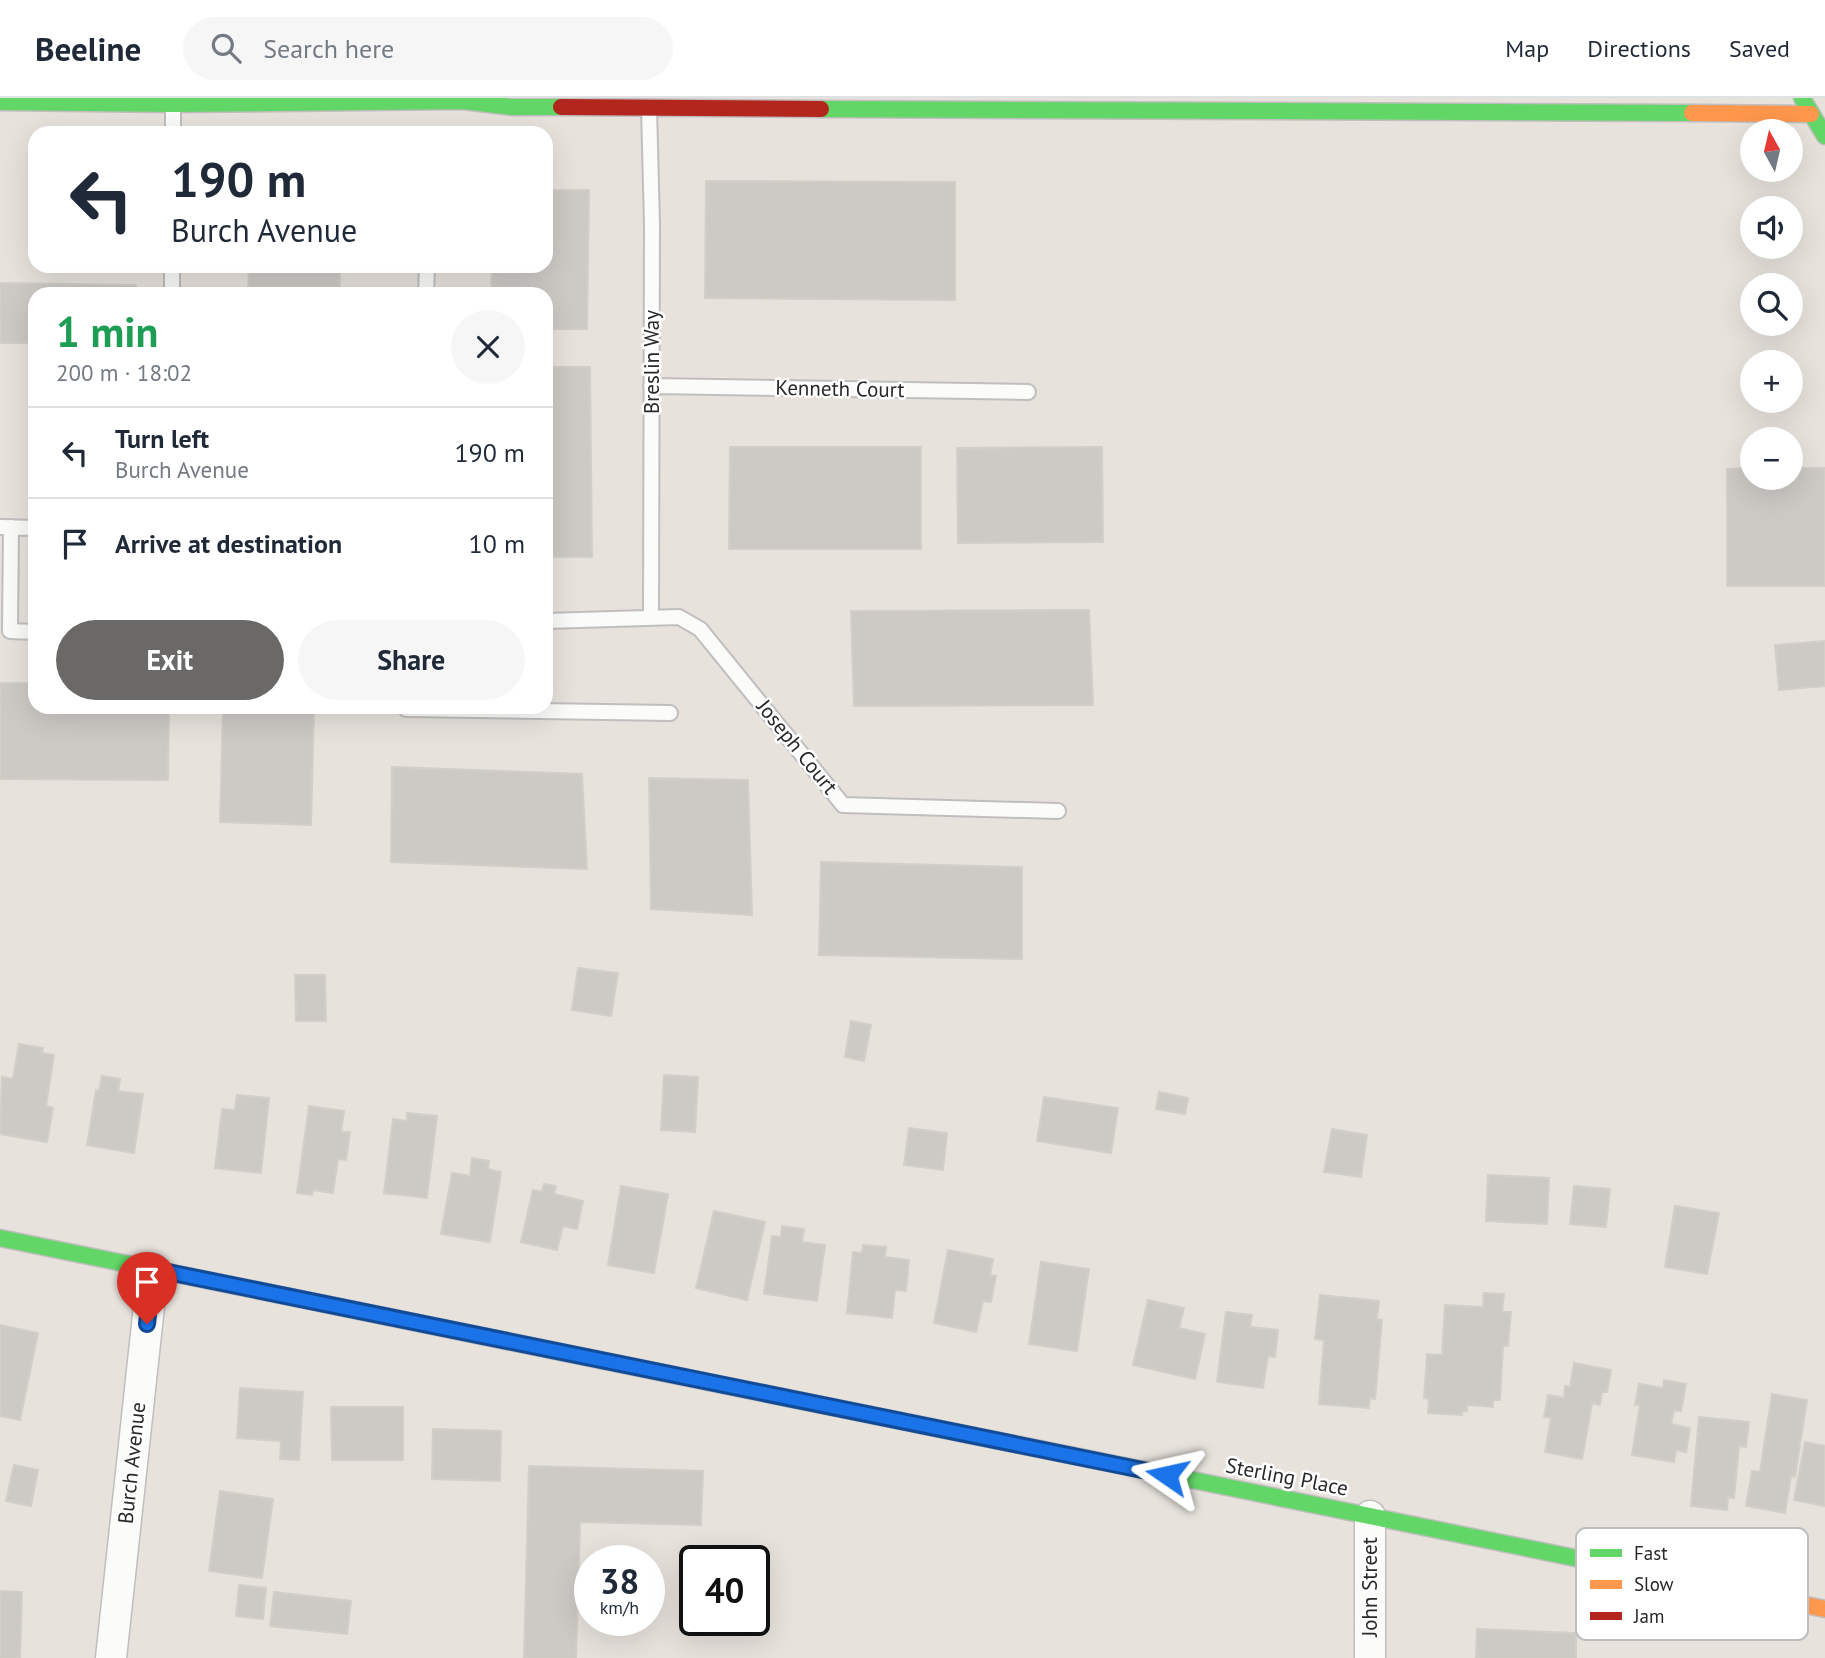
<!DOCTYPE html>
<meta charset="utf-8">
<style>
body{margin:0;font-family:"PT Sans",sans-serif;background:#f6f6f7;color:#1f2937;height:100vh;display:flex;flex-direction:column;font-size:26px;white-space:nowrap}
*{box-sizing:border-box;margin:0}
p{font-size:23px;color:#747a83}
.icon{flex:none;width:38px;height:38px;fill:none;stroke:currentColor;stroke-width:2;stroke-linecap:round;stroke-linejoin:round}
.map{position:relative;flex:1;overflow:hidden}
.panel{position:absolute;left:28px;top:189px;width:525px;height:427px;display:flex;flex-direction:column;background:#fff;border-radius:21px;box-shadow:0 7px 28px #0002}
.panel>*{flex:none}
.guide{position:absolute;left:28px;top:28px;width:525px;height:147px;border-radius:21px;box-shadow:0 7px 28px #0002;background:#fff;color:#1f2937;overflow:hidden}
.needle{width:46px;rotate:352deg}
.fabs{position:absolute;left:1740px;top:21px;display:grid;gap:14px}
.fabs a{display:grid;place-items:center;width:63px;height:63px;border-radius:50%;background:#fff;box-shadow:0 7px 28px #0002;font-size:35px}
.speed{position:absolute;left:574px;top:1447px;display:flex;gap:14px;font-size:35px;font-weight:700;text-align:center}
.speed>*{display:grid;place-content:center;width:91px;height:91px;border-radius:50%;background:#fff;box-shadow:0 7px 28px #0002;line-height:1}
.speed small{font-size:18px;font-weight:400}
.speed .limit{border:4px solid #111;border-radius:10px;background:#fff;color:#111}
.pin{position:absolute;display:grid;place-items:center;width:60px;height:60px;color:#fff;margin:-72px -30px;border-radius:50% 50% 50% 0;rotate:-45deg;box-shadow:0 0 7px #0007}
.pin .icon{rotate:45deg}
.me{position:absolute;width:77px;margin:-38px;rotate:281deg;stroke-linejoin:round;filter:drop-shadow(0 0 5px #0008)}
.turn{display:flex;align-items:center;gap:24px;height:147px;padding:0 28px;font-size:32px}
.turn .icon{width:91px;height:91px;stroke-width:2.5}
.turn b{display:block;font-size:49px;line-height:60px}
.round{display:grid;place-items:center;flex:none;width:74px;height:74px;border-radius:37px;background:#f6f6f7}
.head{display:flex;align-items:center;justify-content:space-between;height:119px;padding:0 28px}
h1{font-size:42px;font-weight:800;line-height:52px;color:#1e9e55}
.primary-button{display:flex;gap:14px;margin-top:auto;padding:14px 28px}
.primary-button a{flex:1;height:80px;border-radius:42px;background:#6b6967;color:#fff;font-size:28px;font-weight:800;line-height:80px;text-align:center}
.primary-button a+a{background:#f6f6f7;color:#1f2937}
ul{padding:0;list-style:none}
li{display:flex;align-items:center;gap:21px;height:91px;padding:0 28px;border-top:2px solid #e0e1e3}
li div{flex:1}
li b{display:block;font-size:26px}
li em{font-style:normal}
header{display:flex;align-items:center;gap:42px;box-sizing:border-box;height:98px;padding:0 35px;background:#fff;border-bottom:2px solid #e0e1e3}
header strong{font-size:33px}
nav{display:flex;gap:38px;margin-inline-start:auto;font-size:24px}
.search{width:490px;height:63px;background:#f6f6f7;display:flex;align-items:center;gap:18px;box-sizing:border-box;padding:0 24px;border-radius:38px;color:#747a83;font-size:26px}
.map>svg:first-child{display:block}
.building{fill:#cdcac6;stroke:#d2cec8;stroke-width:2}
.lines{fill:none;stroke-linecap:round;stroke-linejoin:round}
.lane-casing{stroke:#c0bebe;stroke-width:18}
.street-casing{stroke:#c0bebe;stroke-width:33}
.fast-casing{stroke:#c0bebe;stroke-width:19}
.slow-casing{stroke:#c0bebe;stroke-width:19}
.jam-casing{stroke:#c0bebe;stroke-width:19}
.lane{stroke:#fbfbfa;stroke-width:14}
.street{stroke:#fbfbfa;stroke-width:30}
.fast{stroke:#63d668;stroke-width:16}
.slow{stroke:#ff974d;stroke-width:16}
.jam{stroke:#b3261e;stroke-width:16}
.route-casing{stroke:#114b97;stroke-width:18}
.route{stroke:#1a73e8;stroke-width:12}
.labels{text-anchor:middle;stroke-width:5;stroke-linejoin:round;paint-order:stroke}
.street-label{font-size:21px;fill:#282828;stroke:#fff}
.key{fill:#fff;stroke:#bebebe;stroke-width:2}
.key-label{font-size:19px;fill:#282828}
</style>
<header>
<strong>Beeline</strong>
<div class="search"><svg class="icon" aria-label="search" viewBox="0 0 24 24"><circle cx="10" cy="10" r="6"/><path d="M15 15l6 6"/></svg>Search here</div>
<nav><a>Map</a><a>Directions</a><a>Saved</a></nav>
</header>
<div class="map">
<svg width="1825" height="1560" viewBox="0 0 1825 1560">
<rect width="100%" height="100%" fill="#e7e2dc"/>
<!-- building -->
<path class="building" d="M706,83L955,84V202L705,200Z
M546,92H589L587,231H546V196H491L492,168H546Z
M249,168H340V196H248Z
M0,185L136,187V196H35V245H0Z
M546,269H590L592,459H546Z
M730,349H921V451H729Z
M1102,349L1103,444L958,445L957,350Z
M1752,370V380H1790V370H1825V488H1727V371Z
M1089,512L1093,607L854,608L851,513Z
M1825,543V588L1779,592L1775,547Z
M0,585H35V609H169L168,682L0,681Z
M223,609H314L311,727L220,724Z
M392,669L582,676L587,771L391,764Z
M649,680L748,682L752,817L651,811Z
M821,764L1022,769V861L819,857Z
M578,870L618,875L611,918L572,912Z
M295,877H325L326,923H296Z
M851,923L871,927L864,963L845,959Z
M19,946L43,950L42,955L54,957L46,1008L53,1010L47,1044L0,1036L2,979L13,981Z
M664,977L698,979L695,1034L661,1032Z
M102,978L120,981L118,993L143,996L134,1055L87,1047L96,992L99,993Z
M1159,994L1188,1000L1185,1016L1156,1011Z
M237,997L269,1000L261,1075L215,1070L222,1011L235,1012Z
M1044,999L1118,1010L1111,1055L1037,1043Z
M309,1008L344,1013L341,1034H350L346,1062L338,1061L333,1095L313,1092L312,1097L297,1095Z
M407,1015L437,1018L427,1100L384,1095L393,1021L407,1023Z
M909,1030L947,1035L943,1072L904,1067Z
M1332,1031L1367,1037L1361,1079L1324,1074Z
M472,1060L489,1063L488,1071L501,1074L490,1144L441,1136L452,1075L470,1078Z
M1488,1077L1549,1080L1547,1126L1486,1123Z
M544,1086L556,1088L554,1096L583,1103L577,1131L563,1128L557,1152L521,1144L533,1092L542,1094Z
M621,1088L668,1096L654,1175L608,1167Z
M1574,1088L1610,1091L1606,1129L1570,1126Z
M1675,1108L1719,1115L1707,1176L1665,1169Z
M714,1113L765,1124L747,1202L696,1190Z
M782,1128L804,1131L802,1144L825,1147L817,1203L764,1196L772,1138L781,1139Z
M863,1147L886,1149L885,1159L909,1162L906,1193L895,1192L892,1220L847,1215L853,1154L862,1155Z
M948,1152L993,1161L990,1177L996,1178L991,1204L983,1203L976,1234L934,1225Z
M1041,1164L1089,1171L1077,1253L1029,1246Z
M1484,1195L1504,1196L1502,1214H1511L1508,1248H1503L1500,1302H1493V1309L1467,1307V1313H1462V1317L1428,1315L1429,1301L1424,1300L1427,1256L1442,1257L1445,1207L1483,1209Z
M1320,1197L1379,1203L1377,1221L1382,1222L1375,1301L1370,1300L1369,1310L1319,1306L1324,1242L1315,1241Z
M1148,1202L1184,1210L1179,1230L1205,1236L1195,1281L1133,1267Z
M1226,1214L1252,1217L1250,1229L1278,1232L1275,1259L1268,1258L1263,1290L1217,1284Z
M0,1227L38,1235L20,1322L0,1318Z
M1574,1265L1611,1272L1607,1294H1602L1600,1307L1592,1305L1582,1361L1545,1354L1551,1320L1544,1319L1548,1297L1564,1300L1565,1288L1570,1289Z
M1664,1282L1686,1286L1681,1313L1674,1312L1671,1326L1690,1330L1686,1354L1676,1352L1674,1364L1632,1357L1640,1307H1635L1639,1286L1663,1290Z
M240,1290L303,1294L299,1362L280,1361L281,1343L237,1340Z
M1772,1296L1807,1302L1795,1379L1791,1378L1785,1415L1746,1408L1752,1373L1760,1374Z
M331,1309H403V1362H332Z
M1699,1319L1749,1324L1746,1349L1739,1348L1734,1400L1728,1399L1727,1412L1691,1408Z
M433,1331L501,1333L500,1383L432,1381Z
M1805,1344L1825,1348V1408L1794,1402Z
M14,1367L38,1372L31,1408L6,1403Z
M529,1368L703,1373L701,1427L580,1424L576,1560H524Z
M220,1393L273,1401L262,1480L209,1473Z
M239,1487L266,1490L263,1521L236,1518Z
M0,1493L22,1494L20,1560H0Z
M274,1494L351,1503L347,1536L270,1528Z
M1477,1531L1576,1535V1560H1476Z"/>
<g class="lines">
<defs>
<path id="lane" d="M649,10L652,126L651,519
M173,35V8
M172,196V168
M426,196L427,168
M651,288L1028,294
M0,429L35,430
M11,429L10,533L35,534
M546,523L679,519L700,531L843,707L1058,713
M406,609V611L670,615"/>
<path id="street" d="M111,1560L153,1171
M1370,1560V1418"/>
<path id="fast" d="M1802,0L1825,38
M0,4L173,6L463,3L512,9H561
M821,11L1692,15
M0,1140L787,1300
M1129,1369L1718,1489"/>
<path id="slow" d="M1692,15L1811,16
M787,1300L1129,1369
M1718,1489L1825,1511"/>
<path id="jam" d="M561,9L821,11"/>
</defs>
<!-- lane casing -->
<use href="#lane" class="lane-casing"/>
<!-- street casing -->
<use href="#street" class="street-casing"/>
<!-- fast casing -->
<use href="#fast" class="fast-casing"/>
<!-- slow casing -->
<use href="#slow" class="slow-casing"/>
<!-- jam casing -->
<use href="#jam" class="jam-casing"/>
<!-- lane -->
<use href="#lane" class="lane"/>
<!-- street -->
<use href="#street" class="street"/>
<!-- fast -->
<use href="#fast" class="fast"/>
<!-- slow -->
<use href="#slow" class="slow"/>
<!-- jam -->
<use href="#jam" class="jam"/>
</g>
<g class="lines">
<defs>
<path id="route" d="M147,1226L153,1171L1167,1377"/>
</defs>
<!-- route casing -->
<use href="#route" class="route-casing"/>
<!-- route -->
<use href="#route" class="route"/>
</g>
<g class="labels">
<!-- street labels -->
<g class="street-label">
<text transform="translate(652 264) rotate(-90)" y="7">Breslin Way</text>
<text transform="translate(840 291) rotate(1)" y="7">Kenneth Court</text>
<text transform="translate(797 649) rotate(51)" y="7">Joseph Court</text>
<text transform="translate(132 1365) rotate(-84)" y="7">Burch Avenue</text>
<text transform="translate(1287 1379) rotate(11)" y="7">Sterling Place</text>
<text transform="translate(1370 1489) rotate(-90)" y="7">John Street</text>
</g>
</g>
<!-- legend -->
<rect x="1576" y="1430" width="232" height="112" rx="10" class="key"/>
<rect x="1590" y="1451" width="32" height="8" fill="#63d668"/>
<rect x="1590" y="1482" width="32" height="9" fill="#ff974d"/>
<rect x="1590" y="1514" width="32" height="8" fill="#b3261e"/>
<g class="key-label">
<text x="1634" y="1462">Fast</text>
<text x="1634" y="1493">Slow</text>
<text x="1634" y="1525">Jam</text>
</g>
</svg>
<div class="fabs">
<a><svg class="needle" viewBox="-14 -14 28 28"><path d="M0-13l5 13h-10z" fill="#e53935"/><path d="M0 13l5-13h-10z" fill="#747a83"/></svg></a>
<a><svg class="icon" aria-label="sound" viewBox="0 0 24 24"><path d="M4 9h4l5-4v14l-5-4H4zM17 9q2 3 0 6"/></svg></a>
<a><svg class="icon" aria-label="search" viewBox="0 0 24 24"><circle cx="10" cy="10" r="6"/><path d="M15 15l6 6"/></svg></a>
<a>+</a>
<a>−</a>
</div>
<div class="speed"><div>38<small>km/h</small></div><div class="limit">40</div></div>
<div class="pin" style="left:147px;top:1226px;background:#d93025"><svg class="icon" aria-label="arrive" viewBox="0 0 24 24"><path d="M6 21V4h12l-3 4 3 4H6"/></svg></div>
<svg class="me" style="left:1167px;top:1377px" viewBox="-20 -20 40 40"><path d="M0-17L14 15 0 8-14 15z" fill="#1a73e8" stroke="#fff" stroke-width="4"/></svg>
<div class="guide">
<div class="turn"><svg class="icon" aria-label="left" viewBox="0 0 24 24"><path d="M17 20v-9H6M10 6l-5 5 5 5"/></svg><div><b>190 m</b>Burch Avenue</div></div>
</div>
<section class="panel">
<div class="head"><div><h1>1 min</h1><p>200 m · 18:02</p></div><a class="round"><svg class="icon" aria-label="close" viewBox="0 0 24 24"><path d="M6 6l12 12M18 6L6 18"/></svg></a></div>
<ul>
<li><svg class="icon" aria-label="left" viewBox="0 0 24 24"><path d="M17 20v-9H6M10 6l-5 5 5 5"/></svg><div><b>Turn left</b><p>Burch Avenue</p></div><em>190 m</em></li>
<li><svg class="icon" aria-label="arrive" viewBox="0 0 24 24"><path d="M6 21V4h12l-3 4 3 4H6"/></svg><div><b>Arrive at destination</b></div><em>10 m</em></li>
</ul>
<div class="primary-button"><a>Exit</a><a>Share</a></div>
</section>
</div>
